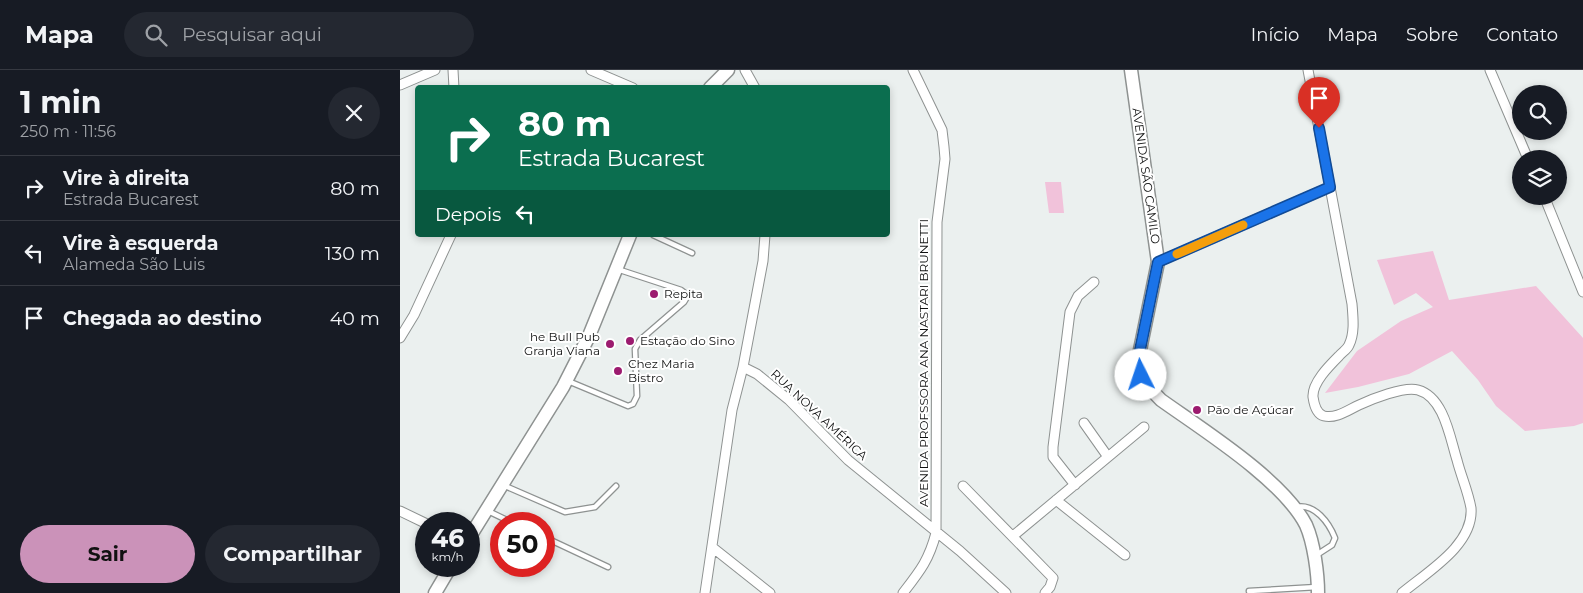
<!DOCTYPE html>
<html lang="pt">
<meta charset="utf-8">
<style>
body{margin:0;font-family:Montserrat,sans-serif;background:#242831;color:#f1f3f6;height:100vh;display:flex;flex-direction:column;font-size:19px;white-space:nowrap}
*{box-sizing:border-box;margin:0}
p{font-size:16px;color:#9ea1a6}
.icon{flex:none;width:28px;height:28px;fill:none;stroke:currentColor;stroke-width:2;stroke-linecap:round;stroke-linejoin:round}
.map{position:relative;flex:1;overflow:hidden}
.sheet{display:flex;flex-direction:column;background:#171b24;width:400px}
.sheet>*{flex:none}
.banner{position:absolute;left:15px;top:15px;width:475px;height:152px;border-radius:5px;box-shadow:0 2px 8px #0003;background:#0b6e4f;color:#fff;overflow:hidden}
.buttons{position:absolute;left:1112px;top:15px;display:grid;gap:10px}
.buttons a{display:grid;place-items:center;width:55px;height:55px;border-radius:50%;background:#171b24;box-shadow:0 2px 8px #0003;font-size:25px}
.speed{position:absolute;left:15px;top:442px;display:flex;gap:10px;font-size:25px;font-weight:700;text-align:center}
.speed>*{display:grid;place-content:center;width:65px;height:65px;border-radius:50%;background:#171b24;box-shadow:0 2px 8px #0003;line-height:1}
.speed small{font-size:12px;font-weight:400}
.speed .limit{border:8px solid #d22;background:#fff;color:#111}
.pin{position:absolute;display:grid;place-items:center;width:42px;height:42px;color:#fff;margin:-51px -21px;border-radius:50% 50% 50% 0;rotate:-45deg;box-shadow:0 0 5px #0007}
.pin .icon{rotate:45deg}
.me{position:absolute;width:55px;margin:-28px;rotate:356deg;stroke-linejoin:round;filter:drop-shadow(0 0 4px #0008)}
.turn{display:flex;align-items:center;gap:18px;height:105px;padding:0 20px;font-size:22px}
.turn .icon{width:65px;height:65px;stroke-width:2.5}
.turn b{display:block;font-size:35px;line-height:42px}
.then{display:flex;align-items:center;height:48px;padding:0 20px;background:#0003;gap:10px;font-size:19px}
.round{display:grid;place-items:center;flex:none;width:52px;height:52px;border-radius:26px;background:#242831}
.summary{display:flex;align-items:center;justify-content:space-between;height:85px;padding:0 20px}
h1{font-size:30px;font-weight:700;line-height:38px}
.action{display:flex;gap:10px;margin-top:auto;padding:10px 20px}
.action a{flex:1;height:58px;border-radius:30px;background:#cb92b9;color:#111;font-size:20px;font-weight:700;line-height:58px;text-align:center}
.action a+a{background:#242831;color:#f1f3f6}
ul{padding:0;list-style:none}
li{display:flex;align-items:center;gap:15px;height:65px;padding:0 20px;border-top:1px solid #363941}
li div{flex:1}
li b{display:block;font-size:19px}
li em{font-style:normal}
header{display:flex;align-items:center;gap:30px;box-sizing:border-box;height:70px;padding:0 25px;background:#171b24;border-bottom:1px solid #363941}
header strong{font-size:24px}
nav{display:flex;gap:28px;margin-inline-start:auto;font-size:18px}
.search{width:350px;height:45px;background:#242831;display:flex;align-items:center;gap:12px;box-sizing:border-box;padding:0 18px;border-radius:28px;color:#9ea1a6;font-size:19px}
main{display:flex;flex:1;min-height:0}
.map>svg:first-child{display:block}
.green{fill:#f1c2da}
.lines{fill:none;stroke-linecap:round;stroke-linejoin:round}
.lane-casing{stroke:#8e9291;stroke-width:7}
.street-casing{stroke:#8e9291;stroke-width:11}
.secondary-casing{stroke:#8e9291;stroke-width:15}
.lane{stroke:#fff;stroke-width:4.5}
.street{stroke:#fff;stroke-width:9}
.secondary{stroke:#fff;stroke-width:12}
.route-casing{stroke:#114b97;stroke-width:12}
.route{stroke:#1a73e8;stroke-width:9}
.slow{stroke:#f59e0b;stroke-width:9}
.poi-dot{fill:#9c1b6f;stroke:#fff;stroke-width:2}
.labels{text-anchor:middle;stroke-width:4;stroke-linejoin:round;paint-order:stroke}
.street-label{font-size:12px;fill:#101111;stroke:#fff}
.poi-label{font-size:12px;fill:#101111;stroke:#fff;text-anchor:start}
</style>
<header>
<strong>Mapa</strong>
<div class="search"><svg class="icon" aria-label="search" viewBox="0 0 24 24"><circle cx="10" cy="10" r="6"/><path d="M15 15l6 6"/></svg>Pesquisar aqui</div>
<nav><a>Início</a><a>Mapa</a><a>Sobre</a><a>Contato</a></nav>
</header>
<main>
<section class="sheet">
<div class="summary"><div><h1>1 min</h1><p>250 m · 11:56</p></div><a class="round"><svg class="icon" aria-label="close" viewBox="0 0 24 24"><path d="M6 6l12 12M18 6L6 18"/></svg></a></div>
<ul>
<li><svg class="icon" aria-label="right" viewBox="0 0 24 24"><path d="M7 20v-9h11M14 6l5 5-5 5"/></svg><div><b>Vire à direita</b><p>Estrada Bucarest</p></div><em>80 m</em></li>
<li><svg class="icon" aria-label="left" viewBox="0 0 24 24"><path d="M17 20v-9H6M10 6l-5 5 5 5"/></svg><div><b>Vire à esquerda</b><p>Alameda São Luis</p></div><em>130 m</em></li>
<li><svg class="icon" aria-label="arrive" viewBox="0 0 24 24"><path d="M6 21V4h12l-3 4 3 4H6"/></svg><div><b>Chegada ao destino</b></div><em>40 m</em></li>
</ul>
<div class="action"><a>Sair</a><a>Compartilhar</a></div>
</section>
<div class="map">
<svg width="1183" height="523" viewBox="0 0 1183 523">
<rect width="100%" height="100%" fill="#ebf0ef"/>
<!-- green -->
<path class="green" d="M645,112H661L664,143H649Z
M1033,181L1049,230L1136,216L1183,268V353L1174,356L1125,361L1096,336L1078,310L1052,281L1009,304L958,317L925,323L957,281L1001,251L1033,237L1016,223L994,235L977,190Z"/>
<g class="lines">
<defs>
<path id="lane" d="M253,165L292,183
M168,311L228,336L233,334L237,326L235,279L240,270L284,232L287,227L285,223L281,220L217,199
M105,416L165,442L195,437L216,416
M896,437C915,433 929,453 935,468L932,475L915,486
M88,441L115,454
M144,467L208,497
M849,521L917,517"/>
<path id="street" d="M53,0L54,18
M191,0L233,18
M345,0L355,18
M908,0L952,234C953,247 955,263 949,275C947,280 942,282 939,286C929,296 912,313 913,327C914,334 916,344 924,346C936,349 948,340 959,335C972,329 1004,316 1018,320C1044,327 1050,368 1057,390C1061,406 1068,421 1071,438C1074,475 1027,502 1002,523
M1090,0L1128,89
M0,15L35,0
M1144,126L1183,222
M758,192L930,117
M0,268L14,245L51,165
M343,297L357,304L389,330L448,390L560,481L606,523
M684,353L708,387
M675,415L653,387V377L670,242L678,226L694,212
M563,416L653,508L650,517L645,523
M656,430L725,485
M0,441L27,454
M613,466L744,357
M312,477L370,523
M305,523L332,340L343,297L363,191L365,165
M503,523C520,501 529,490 536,463L537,152L545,89L544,77L542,60L513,0"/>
<path id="secondary" d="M731,0L758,192L740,280C736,304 745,314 761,330C803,360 883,410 906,455C914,473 918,504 918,523
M310,18L328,0
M69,468L163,317L189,266L230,165
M35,523L51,496"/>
</defs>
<!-- lane casing -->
<use href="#lane" class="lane-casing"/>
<!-- street casing -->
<use href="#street" class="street-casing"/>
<!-- secondary casing -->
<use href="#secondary" class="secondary-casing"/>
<!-- lane -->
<use href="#lane" class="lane"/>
<!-- street -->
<use href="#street" class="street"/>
<!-- secondary -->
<use href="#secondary" class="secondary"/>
</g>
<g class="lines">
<defs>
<path id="route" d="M741,305L738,292L740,280L758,192L930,117L919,58"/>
</defs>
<!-- route casing -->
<use href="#route" class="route-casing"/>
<!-- route -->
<use href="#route" class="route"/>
<!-- slow -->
<path class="slow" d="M777,184L843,155"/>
</g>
<!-- markers -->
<g class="poi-dot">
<circle cx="254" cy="224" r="5"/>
<circle cx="230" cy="271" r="5"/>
<circle cx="210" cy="274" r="5"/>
<circle cx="218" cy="301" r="5"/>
<circle cx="797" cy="340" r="5"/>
</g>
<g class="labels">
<!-- street labels -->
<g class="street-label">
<text transform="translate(746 106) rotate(82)" y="4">AVENIDA SÃO CAMILO</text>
<text transform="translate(524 293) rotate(-90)" y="4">AVENIDA PROFSSORA ANA NASTARI BRUNETTI</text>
<text transform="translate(419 345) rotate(43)" y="4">RUA NOVA AMÉRICA</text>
</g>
<!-- poi labels -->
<g class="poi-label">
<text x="264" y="228">Repita</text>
<text x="200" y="271" text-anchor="end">he Bull Pub<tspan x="200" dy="14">Granja Viana</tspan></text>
<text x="240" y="275">Estação do Sino</text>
<text x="228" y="298">Chez Maria<tspan x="228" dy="14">Bistro</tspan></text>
<text x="807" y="344">Pão de Açúcar</text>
</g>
</g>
</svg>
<div class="buttons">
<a><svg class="icon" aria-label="search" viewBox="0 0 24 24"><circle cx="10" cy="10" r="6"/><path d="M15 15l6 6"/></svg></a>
<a><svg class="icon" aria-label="layers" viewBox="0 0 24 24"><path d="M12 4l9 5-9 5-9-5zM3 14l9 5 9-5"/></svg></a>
</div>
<div class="speed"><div>46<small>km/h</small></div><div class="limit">50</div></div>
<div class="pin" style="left:919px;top:58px;background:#d93025"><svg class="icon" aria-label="arrive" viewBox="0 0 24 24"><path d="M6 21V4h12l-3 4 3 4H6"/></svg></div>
<svg class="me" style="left:741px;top:305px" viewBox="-20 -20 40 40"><circle r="19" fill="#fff"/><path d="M0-13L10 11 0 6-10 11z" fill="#1a73e8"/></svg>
<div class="banner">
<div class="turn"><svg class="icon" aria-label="right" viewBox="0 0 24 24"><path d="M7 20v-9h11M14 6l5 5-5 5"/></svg><div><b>80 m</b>Estrada Bucarest</div></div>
<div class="then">Depois<svg class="icon" aria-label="left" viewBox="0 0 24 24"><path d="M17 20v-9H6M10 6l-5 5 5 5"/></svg></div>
</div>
</div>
</main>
